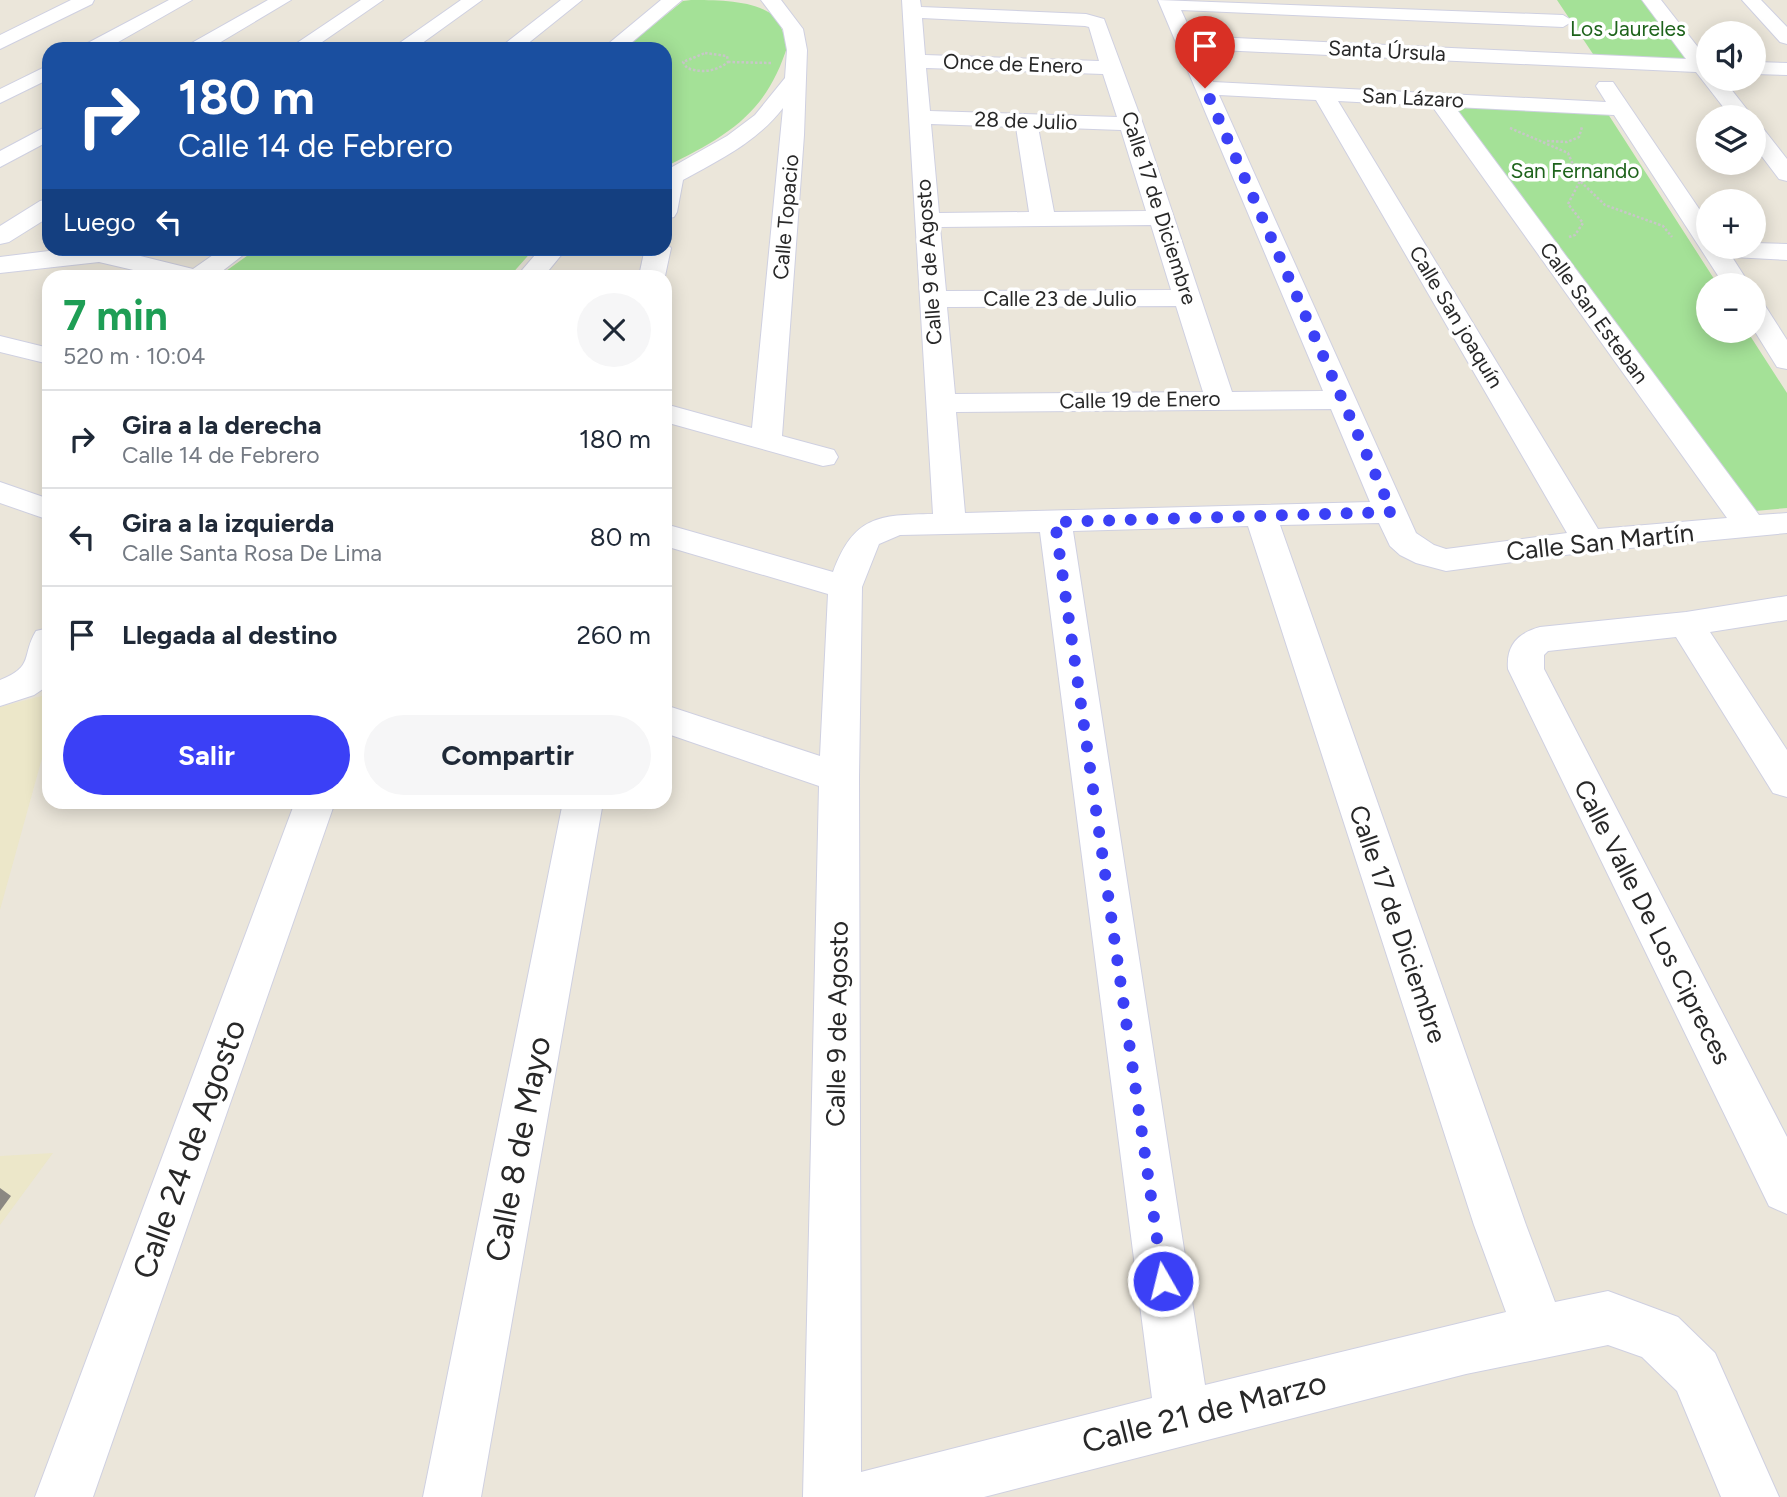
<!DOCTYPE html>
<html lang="es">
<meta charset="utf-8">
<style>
body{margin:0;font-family:Figtree,sans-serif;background:#f6f6f7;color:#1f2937;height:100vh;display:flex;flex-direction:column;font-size:26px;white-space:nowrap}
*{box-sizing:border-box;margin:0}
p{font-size:23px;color:#747a83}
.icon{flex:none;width:38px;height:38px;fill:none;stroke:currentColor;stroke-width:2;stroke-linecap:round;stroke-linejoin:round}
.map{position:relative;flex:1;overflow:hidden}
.side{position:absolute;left:42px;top:270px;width:630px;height:539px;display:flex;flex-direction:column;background:#fff;border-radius:21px;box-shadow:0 4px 18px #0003}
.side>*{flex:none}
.top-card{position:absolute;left:42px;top:42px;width:630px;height:214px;border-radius:21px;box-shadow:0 4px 18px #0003;background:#1a4fa0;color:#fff;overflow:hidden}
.buttons{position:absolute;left:1696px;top:21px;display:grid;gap:14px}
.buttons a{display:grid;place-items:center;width:70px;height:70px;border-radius:50%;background:#fff;box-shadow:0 4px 18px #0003;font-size:35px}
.pin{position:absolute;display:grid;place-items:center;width:60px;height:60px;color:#fff;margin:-72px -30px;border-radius:50% 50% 50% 0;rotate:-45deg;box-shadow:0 0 7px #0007}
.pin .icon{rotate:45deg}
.me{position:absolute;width:77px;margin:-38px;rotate:352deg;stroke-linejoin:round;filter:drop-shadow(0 0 5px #0008)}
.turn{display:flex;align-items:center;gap:24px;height:147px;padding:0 21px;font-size:32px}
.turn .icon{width:91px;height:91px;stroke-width:2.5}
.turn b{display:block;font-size:49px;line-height:60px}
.then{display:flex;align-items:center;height:66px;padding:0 21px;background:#0003;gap:14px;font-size:26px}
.round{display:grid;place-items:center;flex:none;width:74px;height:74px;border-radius:37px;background:#f6f6f7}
.summary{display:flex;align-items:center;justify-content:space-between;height:119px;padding:0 21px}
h1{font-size:42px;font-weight:700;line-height:52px;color:#1e9e55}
.cta{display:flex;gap:14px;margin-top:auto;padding:14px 21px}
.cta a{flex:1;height:80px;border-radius:42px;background:#3b40f6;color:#fff;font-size:28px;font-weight:700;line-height:80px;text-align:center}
.cta a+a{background:#f6f6f7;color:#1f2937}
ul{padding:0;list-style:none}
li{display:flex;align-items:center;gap:21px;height:98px;padding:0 21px;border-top:2px solid #e0e1e3}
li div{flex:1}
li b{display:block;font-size:26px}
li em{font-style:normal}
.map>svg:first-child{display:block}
.education{fill:#ece7c9}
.green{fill:#a4e197}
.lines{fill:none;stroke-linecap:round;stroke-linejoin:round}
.street-casing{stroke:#cfd0e1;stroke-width:2}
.path{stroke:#c7c7c7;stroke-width:2.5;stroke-dasharray:2.5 2;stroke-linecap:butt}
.street{fill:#fff;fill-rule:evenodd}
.shaded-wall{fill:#8b8882}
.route{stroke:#3b40f6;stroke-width:12;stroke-dasharray:0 21.6}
.labels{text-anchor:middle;stroke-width:7;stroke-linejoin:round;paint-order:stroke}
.far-park-label{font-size:21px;fill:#1e631b;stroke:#fff}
.far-street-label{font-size:21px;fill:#282828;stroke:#fff}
.street-label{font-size:26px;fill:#282828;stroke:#fff}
.near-street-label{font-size:32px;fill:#282828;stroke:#fff}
</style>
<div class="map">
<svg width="1787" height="1497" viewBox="0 0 1787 1497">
<rect width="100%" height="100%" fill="#ebe6da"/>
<!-- education -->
<path class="education" d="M49,694V733L0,910V707Z
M53,1153L0,1225V1156Z"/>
<!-- green -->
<path class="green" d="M691,0C718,0 758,0 776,18C781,25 784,36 788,44C767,114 727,136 665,167V49H624L683,1Z
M1557,0H1643L1689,60L1595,57Z
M1463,107L1608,114L1718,285H1708V331H1747L1787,393V508L1755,511L1456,110Z
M258,248H534V249L510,276H219Z"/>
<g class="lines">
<defs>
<path id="street" d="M71,0H94L92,4L0,49V35Z
M169,0H192L106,49H81L84,45Z
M268,0H291L209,49H185L188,45Z
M361,0H383L312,49H288Z
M461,0H482L414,49H391Z
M561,0H582L521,49H498Z
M661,0H682L624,49H602Z
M761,0H781L803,29L807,50L804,135L782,436L834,450L838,457L834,464L823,466L665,422V404L752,428L783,108C757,142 719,160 683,180L677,212L674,217L665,219V171L727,136L755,115L785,78L787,50L783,29Z
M902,0H920L921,7L1086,14L1104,19L1143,124L1232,392L1323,391L1158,0L1563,15L1573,21L1563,27L1181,10L1193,36L1686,59L1642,0H1661L1708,60V79H1723L1753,117H1731L1696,72L1198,49L1213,82L1606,102L1596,86L1599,82H1613L1708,222V247H1754V243L1787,244V260L1732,257L1750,285H1724L1614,115L1455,107L1759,515L1787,513V533L1588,552L1446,571L1416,563L1400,555L1390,546L1379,523L1280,525L1526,1225L1555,1302L1608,1291L1678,1317L1715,1353L1779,1497H1721L1677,1391L1642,1357L1608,1345L1466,1374L984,1497H803L819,786L665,733V705L820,756L828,594L665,546V524L833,572C854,516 878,515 933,514ZM922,18L1085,26L1089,27L1099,61L925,55ZM926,68L1103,74L1117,117L930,111ZM1219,95L1316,100L1567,533L1446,549L1434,545L1416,533ZM1338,101L1432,106L1727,518L1598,529ZM931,124L1016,127L1029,212L939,213ZM1038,127L1121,130L1146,211L1054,212ZM1151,225L1171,290L946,291L940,227ZM1176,306L1203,392L955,394L947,307ZM1331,409L1370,502L965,513L956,412ZM1248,526L1474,1225L1506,1312L1205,1385L1073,531ZM1040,532L1152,1398L861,1472L859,777L862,587L879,544L900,535Z
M1742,0H1761L1787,27V44L1780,42Z
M1754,62L1787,63V75L1754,74Z
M49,65V79L0,103V89Z
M49,125V141L0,167V151Z
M1754,125L1762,127L1787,159V181L1779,179L1754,146Z
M49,199V217L9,242L0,244V226L40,201Z
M665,242L671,248L665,276H639L645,248H665Z
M73,248H108L193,269L223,248H252L216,276H159L99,262L0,273V257Z
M541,248H567L544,276H517Z
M1754,302L1764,304L1787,340V369L1777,367L1754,330Z
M0,336L49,348V364L0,352Z
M0,482L49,499V520L0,503Z
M1787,596V620L1710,632L1787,750V797L1773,793L1676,637L1548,651L1544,655V669L1787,1137V1214L1769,1206L1508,669C1506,645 1518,633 1540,627L1686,612Z
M49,628V685L34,695L0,706V680C35,666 21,656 36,631Z
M295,802H335L93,1497H35Z
M563,802H603L481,1497H423Z"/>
</defs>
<!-- street casing -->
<use href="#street" class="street-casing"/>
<!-- path -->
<path class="path" d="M705,53L727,56L728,62C715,72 702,73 687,68L683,62Z
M728,62L771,63
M1510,128L1568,153L1580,181
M1547,141L1567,142L1579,137L1582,127
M1569,237L1575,235L1583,223L1568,204L1580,181L1605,205L1663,226L1672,237"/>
<!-- street -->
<use href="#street" class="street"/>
</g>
<!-- shaded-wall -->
<path class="shaded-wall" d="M0,1188L11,1196L0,1211Z"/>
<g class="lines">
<!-- route -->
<path class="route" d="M1163,1281L1055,522L1392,512L1205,88"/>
</g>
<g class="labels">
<!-- far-park labels -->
<g class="far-park-label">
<text x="1628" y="36">Los Jaureles</text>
<text x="1575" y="178">San Fernando</text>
</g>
<!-- far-street labels -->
<g class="far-street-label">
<text transform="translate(1387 51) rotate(3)" y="7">Santa Úrsula</text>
<text transform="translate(1013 64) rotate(2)" y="7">Once de Enero</text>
<text transform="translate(1413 98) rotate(3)" y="7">San Lázaro</text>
<text transform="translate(1026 121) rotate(2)" y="7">28 de Julio</text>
<text transform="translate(1159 208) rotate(72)" y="7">Calle 17 de Diciembre</text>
<text transform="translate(786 217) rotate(-85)" y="7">Calle Topacio</text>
<text transform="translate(929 262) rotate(-94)" y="7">Calle 9 de Agosto</text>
<text x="1060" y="306">Calle 23 de Julio</text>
<text transform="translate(1594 313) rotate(54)" y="7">Calle San Esteban</text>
<text transform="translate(1456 317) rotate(59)" y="7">Calle San joaquín</text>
<text transform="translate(1140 400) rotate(-1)" y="7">Calle 19 de Enero</text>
</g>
<!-- street labels -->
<g class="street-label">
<text transform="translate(1600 542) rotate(-6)" y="9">Calle San Martín</text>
<text transform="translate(1653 922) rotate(63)" y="9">Calle Valle De Los Cipreces</text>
<text transform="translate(1398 924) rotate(71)" y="9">Calle 17 de Diciembre</text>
<text transform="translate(837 1024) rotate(-89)" y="9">Calle 9 de Agosto</text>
</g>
<!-- near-street labels -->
<g class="near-street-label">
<text transform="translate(189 1149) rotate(-70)" y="11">Calle 24 de Agosto</text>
<text transform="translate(518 1149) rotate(-79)" y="11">Calle 8 de Mayo</text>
<text transform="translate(1204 1412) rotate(-14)" y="11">Calle 21 de Marzo</text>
</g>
</g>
</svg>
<div class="buttons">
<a><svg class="icon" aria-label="sound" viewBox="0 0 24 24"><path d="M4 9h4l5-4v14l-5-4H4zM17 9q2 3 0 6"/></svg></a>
<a><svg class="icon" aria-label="layers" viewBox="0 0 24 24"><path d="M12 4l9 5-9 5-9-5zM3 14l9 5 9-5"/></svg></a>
<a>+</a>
<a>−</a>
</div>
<div class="pin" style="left:1205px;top:88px;background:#d93025"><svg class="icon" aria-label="arrive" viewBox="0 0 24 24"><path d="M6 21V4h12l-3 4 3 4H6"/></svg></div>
<svg class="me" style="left:1163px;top:1281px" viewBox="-20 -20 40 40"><circle r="17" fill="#3b40f6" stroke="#fff" stroke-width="3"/><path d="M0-11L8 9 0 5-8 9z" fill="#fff"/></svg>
<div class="top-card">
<div class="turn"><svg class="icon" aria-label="right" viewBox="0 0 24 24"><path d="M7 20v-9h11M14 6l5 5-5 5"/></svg><div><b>180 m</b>Calle 14 de Febrero</div></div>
<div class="then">Luego<svg class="icon" aria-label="left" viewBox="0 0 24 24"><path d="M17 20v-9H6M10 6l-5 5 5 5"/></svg></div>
</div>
<section class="side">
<div class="summary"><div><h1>7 min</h1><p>520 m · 10:04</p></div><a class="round"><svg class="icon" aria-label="close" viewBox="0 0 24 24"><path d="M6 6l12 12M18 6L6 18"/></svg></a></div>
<ul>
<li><svg class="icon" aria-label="right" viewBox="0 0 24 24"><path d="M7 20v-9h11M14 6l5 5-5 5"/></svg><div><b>Gira a la derecha</b><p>Calle 14 de Febrero</p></div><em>180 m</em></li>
<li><svg class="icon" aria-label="left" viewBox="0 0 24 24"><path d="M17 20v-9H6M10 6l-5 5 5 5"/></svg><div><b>Gira a la izquierda</b><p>Calle Santa Rosa De Lima</p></div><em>80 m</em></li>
<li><svg class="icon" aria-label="arrive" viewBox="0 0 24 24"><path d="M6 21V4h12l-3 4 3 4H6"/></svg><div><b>Llegada al destino</b></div><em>260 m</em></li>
</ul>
<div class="cta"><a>Salir</a><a>Compartir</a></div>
</section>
</div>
